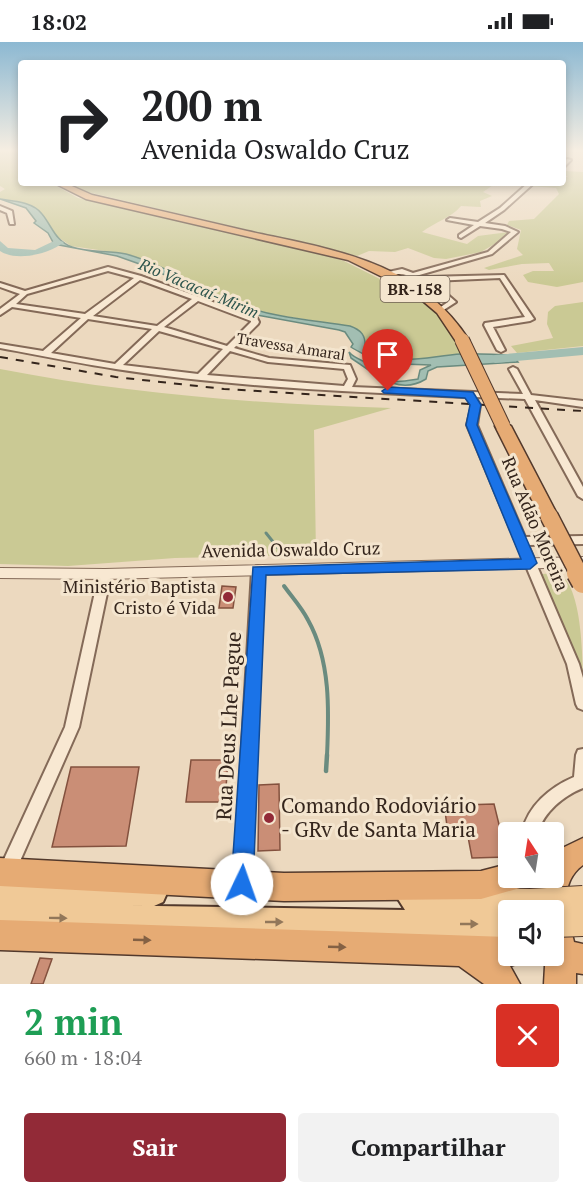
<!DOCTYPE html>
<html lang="pt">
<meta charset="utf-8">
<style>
body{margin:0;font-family:"PT Serif",serif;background:#f2f2f2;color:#202124;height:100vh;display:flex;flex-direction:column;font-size:22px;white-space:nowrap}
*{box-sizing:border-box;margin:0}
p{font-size:20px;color:#757577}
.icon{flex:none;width:33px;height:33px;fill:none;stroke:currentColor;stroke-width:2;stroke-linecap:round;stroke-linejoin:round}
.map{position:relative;height:942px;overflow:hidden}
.sheet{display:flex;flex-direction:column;background:#fff;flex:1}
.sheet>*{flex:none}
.guide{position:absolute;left:18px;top:18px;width:548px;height:126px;border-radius:6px;box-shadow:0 3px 9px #0003;background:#fff;color:#202124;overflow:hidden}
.needle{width:39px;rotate:348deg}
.tools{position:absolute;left:498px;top:780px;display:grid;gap:12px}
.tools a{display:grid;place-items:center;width:66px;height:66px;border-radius:6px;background:#fff;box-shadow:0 3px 9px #0003;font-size:30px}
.pin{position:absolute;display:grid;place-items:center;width:51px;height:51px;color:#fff;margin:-62px -26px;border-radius:50% 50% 50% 0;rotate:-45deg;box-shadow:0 0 6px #0007}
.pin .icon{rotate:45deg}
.me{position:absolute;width:66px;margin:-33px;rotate:3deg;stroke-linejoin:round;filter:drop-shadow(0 0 4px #0008)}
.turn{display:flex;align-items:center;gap:21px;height:126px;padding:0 24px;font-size:27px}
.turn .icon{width:78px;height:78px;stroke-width:2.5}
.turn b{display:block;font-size:42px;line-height:51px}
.round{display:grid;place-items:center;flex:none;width:63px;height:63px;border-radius:6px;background:#f2f2f2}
.headline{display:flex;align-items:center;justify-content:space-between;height:102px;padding:0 24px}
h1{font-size:36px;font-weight:700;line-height:45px;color:#1e9e55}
.cta{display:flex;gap:12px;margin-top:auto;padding:12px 24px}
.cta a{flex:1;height:69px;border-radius:6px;background:#922a37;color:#fff;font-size:24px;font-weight:700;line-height:69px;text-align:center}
.cta a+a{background:#f2f2f2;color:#202124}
.status{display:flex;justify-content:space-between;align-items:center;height:42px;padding:0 30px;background:#fff;direction:ltr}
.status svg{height:16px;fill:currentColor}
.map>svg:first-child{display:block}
.green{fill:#cac994}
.water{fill:#a2beb2;stroke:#6a8b7f;stroke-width:1.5}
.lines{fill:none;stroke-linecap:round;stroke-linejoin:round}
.stream-far2{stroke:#6a8b7f;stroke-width:3}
.stream-far1{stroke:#6a8b7f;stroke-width:4}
.stream{stroke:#6a8b7f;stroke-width:4.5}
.river{fill:#a2beb2;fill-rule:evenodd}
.building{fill:#ca8e76;stroke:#83513e;stroke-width:1.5}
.minor-casing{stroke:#846a58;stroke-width:4}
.tertiary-casing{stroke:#846a58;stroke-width:2}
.primary-casing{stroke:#52392c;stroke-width:4}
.trunk-casing{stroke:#52392c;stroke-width:3}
.minor{fill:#f8e8d2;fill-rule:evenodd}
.tertiary{fill:#f8e8d2;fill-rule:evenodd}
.primary{fill:#f0c997;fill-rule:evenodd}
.trunk{fill:#e6ab74;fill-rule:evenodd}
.rail{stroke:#34251c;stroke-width:2;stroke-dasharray:8 8;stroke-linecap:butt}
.primary-bridge-casing{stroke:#52392c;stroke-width:28;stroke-linecap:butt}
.trunk-bridge-far2-casing{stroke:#52392c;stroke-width:16;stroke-linecap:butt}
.trunk-bridge-far1-casing{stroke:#52392c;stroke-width:20;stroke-linecap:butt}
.trunk-bridge-casing{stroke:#52392c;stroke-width:25;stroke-linecap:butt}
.primary-bridge{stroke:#f0c997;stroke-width:26}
.trunk-bridge-far2{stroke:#e6ab74;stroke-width:14}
.trunk-bridge-far1{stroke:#e6ab74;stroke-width:17}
.trunk-bridge{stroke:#e6ab74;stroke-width:22}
.oneway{fill:#92775a}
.oneway2{fill:#846144}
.route{fill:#1a73e8;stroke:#114b97;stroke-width:1.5}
.poi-dot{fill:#922a37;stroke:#f4e5ce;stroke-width:2}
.labels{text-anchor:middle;stroke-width:6;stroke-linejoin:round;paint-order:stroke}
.far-street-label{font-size:15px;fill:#34251c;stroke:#f4e5ce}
.far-water-label{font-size:16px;font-style:italic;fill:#2c544c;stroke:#f4e5ce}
.shield{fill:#f4e5ce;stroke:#6e5f51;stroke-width:1.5}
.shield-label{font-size:16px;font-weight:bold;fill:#34251c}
.street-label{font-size:18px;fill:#34251c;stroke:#f4e5ce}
.poi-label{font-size:18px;fill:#34251c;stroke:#f4e5ce;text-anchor:end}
.near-street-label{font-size:21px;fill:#34251c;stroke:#f4e5ce}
.near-poi-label{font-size:21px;fill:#34251c;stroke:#f4e5ce;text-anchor:start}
</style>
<div class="status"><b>18:02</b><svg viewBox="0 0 49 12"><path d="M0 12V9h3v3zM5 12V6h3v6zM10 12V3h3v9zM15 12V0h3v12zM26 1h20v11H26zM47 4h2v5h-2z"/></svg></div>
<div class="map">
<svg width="583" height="942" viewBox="0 0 583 942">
<rect width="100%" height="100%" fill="#ecd9bf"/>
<!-- green -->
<path class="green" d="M0,109H21V141H51L78,156L291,203L344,219L424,259L441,275L462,312C430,318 394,324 365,306L359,288L350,284L271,272L238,262L171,229L126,212L71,204L55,193L41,171L17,159L0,157V150L5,147L0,144Z
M566,129L583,130V240L557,245L528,240L523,233L533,229H554L549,221L522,222L489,228L484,226L523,213L517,207L521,188L507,183L509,179L534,177L559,152L556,146L528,144L533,141H562L563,135H568L563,132Z
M67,141H496L483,150L492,154L480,159L481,165L461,164C451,176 435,180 422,190L467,202L478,194L509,190L508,194L481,210L446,217L434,216L408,206L395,210L369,209L357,214L79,148Z
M583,260V304L517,311L511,304L553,296L547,282L548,270L555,264Z
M0,327C128,352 260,362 391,366L314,388L316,513L175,516L68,524L0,522Z
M558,531C583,543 583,619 583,650L549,551L540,535L542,532Z"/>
<!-- water -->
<path class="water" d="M0,157C14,159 33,160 42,172C52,184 55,199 72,205C89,211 109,208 126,212C166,223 200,248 238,262C274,276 312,278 350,284C361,288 366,293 365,306C397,326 427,314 461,312C478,311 495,313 512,313L518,320L437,325L428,329L426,337C397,355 373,330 351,316L349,310C356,319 371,319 378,330L382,331L380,333C389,343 406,339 418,337L420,328L431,323L374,321C369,313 358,310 351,305L353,302L345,290L339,288L246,271L148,225L117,214L54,202L48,191L34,181L36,179L26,166Z"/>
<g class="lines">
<!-- stream-far2 -->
<path class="stream-far2" d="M266,491L278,506"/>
<!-- stream-far1 -->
<path class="stream-far1" d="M284,544C292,555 302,566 308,578C331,619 329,670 327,714"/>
<!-- stream -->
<path class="stream" d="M326,729L327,713"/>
<!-- river -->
<path class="river" d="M56,198L64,200C50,212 16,220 0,209V199L8,206L35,208Z
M583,305V313L495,321L489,317L495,313Z"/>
</g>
<!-- building -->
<path class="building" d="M222,544L236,545L233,566H219Z
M191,718H228L225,760H186Z
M71,725H139L126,804L52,805Z
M279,742L280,808L258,809L259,743Z
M494,762L507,815L472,816L466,784H447L445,769H463L462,763Z
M40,916L52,917L43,942H31Z"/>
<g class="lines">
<defs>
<path id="minor" d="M567,117L571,118L562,127V122Z
M528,141H534L504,168L485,181L505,184L518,190L492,212L402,238L399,236L406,233C399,230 390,235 384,231L402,227L413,231L488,210L511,190L502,187L480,184L461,196L459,195V193L474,183L447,178L450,176L478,180L500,166Z
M0,164L12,169L14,182H10L7,171L0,168Z
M108,225L141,234L257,276L259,280L258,282L234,306L269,316L350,323L356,337L352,345L523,352L509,327L513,325L517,327L531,353L583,359V365L535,358L583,445V457L578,454L525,357L475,355L480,363L477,383L525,495L583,494V502L528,503L579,622L583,636V668L578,666L576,662L567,622L467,383L472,363L466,355C349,350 231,345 116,327C77,321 39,313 0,306V302L43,309L81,276L12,265L0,273V267L20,252L0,245V241L25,249ZM108,229L134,236L85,272L16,262L27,252ZM140,238L192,257L157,284L93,274ZM198,259L251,279V280L227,304L164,285ZM88,277L152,287L115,322L51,311ZM159,289L223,307L198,332L123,323ZM230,309L268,320L344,327L348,337L344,344L207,333Z
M504,233L534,277L530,279L493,285L505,308L501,310L497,308L484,283L485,281L525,275L500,236L432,239L456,260L442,269L438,267L448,260L425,240L407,244L404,242L426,235Z
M258,524L262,525L264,528L250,842L248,848L242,850L236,848L234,842L252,528L254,525Z
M105,528L109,529L111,532L79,685L13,835L7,837L1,835L0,826L65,685L99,532L101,529Z
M583,707V746C563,754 544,770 538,790H522C528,764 550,745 574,735L576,713L578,708Z"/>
<path id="tertiary" d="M583,515V525L105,537L0,536V526L105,527Z"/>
<path id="primary" d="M0,835L154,838L163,842L167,851L163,860L154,864L92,863L405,868L398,857L402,848L411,844L530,847L539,851L543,860L540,868H508V896L232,894L0,887Z"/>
<path id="trunk" d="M54,141H65L92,153C144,165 196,177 247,189C333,208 417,218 469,298L467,301H457L437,271L411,249L348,218L86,157Z
M503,379L511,384L558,474L555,478H543L540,474L495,384Z
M583,796V823C557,842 568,873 574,900L583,902V932L576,931V942H544L545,924L539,914H554V868H539L538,849L541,836H554V811L556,809Z
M0,816L284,831L481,829L508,822V836H524L520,846L481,857L284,859L0,844Z
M0,878L508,895V914H522L519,921L510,924L520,942H484L459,924L0,908Z"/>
</defs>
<!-- minor casing -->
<use href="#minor" class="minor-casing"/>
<!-- tertiary casing -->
<use href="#tertiary" class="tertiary-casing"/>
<!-- primary casing -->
<use href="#primary" class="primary-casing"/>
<!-- trunk casing -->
<use href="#trunk" class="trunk-casing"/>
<!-- minor -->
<use href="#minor" class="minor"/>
<!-- tertiary -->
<use href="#tertiary" class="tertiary"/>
<!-- primary -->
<use href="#primary" class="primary"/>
<!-- trunk -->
<use href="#trunk" class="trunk"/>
<!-- rail -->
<path class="rail" d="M0,315L116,335L224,347L583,369"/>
<defs>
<path id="primary-bridge" d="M530,860L583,857
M554,882L583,881"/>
<path id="trunk-bridge-far2" d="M462,298L503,384"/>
<path id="trunk-bridge-far1" d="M549,474L579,532"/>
<path id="trunk-bridge" d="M578,531L583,540"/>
</defs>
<!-- primary-bridge casing -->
<use href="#primary-bridge" class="primary-bridge-casing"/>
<!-- trunk-bridge-far2 casing -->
<use href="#trunk-bridge-far2" class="trunk-bridge-far2-casing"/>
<!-- trunk-bridge-far1 casing -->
<use href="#trunk-bridge-far1" class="trunk-bridge-far1-casing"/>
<!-- trunk-bridge casing -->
<use href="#trunk-bridge" class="trunk-bridge-casing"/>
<!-- primary-bridge -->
<use href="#primary-bridge" class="primary-bridge"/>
<!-- trunk-bridge-far2 -->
<use href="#trunk-bridge-far2" class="trunk-bridge-far2"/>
<!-- trunk-bridge-far1 -->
<use href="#trunk-bridge-far1" class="trunk-bridge-far1"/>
<!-- trunk-bridge -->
<use href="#trunk-bridge" class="trunk-bridge"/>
</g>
<!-- one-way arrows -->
<defs><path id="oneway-solid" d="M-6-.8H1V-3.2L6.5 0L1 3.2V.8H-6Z" transform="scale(1.5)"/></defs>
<g class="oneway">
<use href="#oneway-solid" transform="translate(58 876) rotate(1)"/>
<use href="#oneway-solid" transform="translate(274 880)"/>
<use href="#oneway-solid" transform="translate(469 882)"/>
</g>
<g class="oneway2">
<use href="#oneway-solid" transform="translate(142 898) rotate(2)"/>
<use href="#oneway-solid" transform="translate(337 905) rotate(2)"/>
</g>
<!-- sky -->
<linearGradient id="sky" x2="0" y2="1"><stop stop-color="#8cb8d2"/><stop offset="0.45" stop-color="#f6eee2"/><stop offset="1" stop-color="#f6eee2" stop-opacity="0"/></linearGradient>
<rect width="583" height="241" fill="url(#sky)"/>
<!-- route -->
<path class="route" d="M388,345L473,350L481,363L477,383L537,521L530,527L266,533L253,842L250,850L242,853L235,850L231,842L253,525L521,517L466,383L470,363L465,356L384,351L382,349Z"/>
<!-- markers -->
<g class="poi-dot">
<circle cx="228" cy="555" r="6"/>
<circle cx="269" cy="776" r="6"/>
</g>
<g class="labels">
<!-- far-street labels -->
<g class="far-street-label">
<text transform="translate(291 305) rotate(9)" y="5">Travessa Amaral</text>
</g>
<!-- far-water labels -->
<g class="far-water-label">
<text transform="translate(199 246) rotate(23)" y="6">Rio Vacacaí-Mirim</text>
</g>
<!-- shield labels -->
<rect class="shield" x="380.5" y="234" width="69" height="26" rx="4.5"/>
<g class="shield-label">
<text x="415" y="253">BR-158</text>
</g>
<!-- street labels -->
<g class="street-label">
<text transform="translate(535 482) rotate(67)" y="6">Rua Adão Moreira</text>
<text transform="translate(291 508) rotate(-1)" y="6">Avenida Oswaldo Cruz</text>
</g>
<!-- poi labels -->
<g class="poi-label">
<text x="216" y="551">Ministério Baptista<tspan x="216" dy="21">Cristo é Vida</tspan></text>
</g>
<!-- near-street labels -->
<g class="near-street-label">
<text transform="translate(229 684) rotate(-87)" y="7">Rua Deus Lhe Pague</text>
</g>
<!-- near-poi labels -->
<g class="near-poi-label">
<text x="281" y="771">Comando Rodoviário<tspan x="281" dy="24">- GRv de Santa Maria</tspan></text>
</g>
</g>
</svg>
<div class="tools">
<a><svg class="needle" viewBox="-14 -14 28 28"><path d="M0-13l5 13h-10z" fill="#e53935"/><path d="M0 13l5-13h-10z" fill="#757577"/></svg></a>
<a><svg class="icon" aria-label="sound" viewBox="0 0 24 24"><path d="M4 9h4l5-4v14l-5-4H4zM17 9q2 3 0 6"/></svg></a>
</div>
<div class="pin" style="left:388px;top:349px;background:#d93025"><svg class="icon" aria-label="arrive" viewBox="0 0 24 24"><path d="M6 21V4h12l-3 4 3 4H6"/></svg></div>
<svg class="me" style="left:242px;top:842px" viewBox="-20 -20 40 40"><circle r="19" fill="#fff"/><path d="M0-13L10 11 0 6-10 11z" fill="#1a73e8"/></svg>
<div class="guide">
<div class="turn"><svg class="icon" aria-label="right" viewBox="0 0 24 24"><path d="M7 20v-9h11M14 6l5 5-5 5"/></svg><div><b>200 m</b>Avenida Oswaldo Cruz</div></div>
</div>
</div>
<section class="sheet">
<div class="headline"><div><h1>2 min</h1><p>660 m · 18:04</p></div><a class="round" style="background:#d93025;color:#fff"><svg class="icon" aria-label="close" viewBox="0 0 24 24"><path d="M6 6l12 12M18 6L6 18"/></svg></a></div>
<div class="cta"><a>Sair</a><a>Compartilhar</a></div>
</section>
